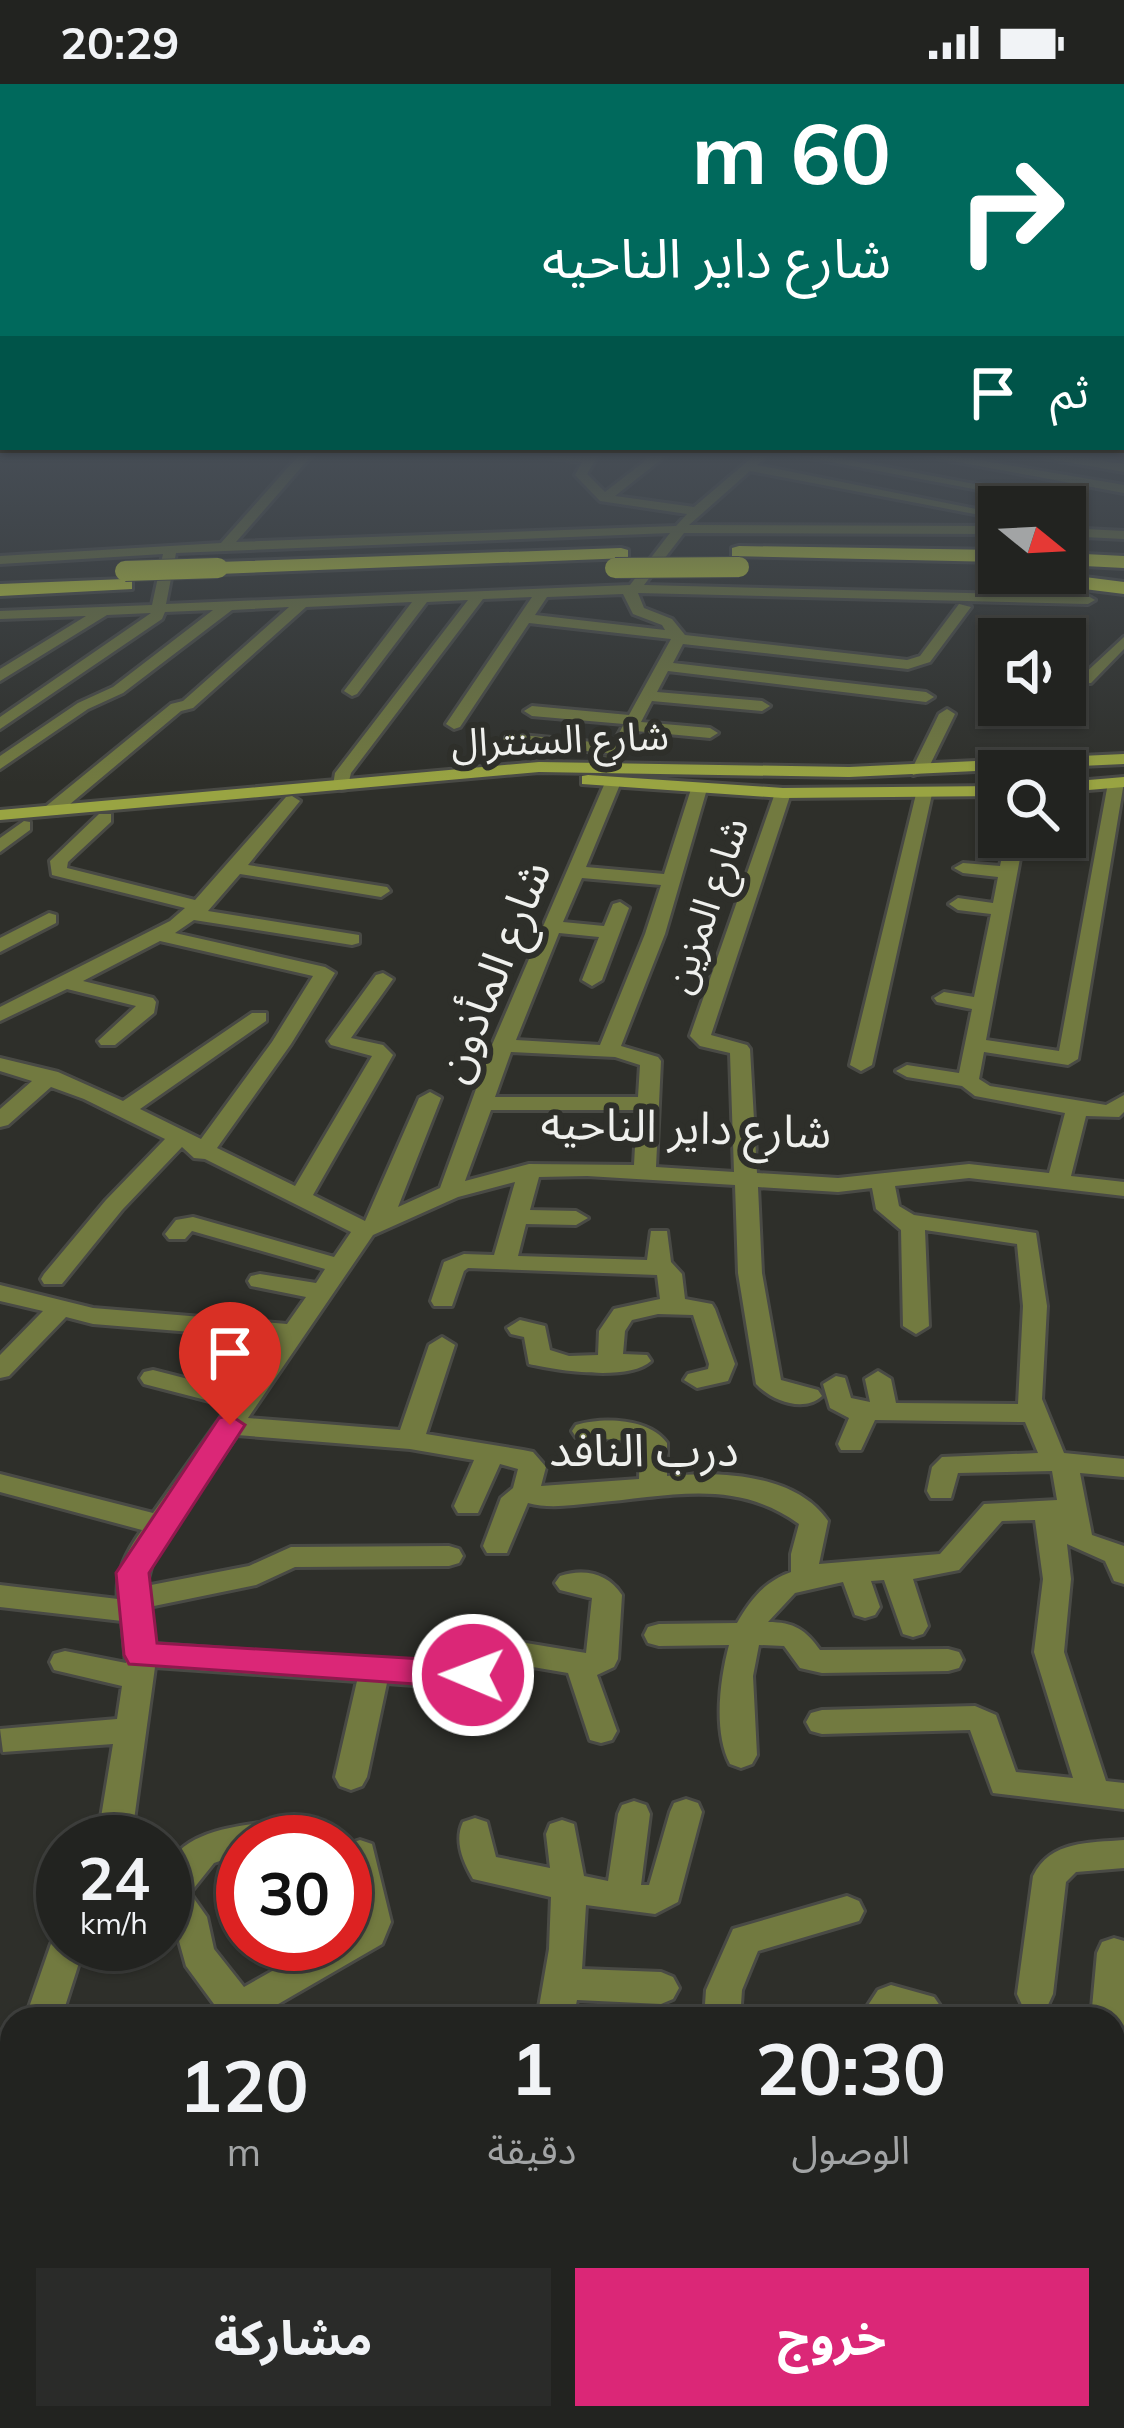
<!DOCTYPE html>
<html lang="ar">
<meta charset="utf-8">
<style>
body{margin:0;font-family:Mulish,"Noto Sans Arabic",sans-serif;background:#2a2b29;color:#f1f3f6;direction:rtl;height:100vh;display:flex;flex-direction:column;font-size:45px;white-space:nowrap}
*{box-sizing:border-box;margin:0}
p{font-size:39px;color:#a2a4a5}
.icon{flex:none;width:66px;height:66px;fill:none;stroke:currentColor;stroke-width:2;stroke-linecap:round;stroke-linejoin:round}
.map{position:relative;flex:1;overflow:hidden;direction:ltr}
.panel{position:absolute;left:0px;top:1923px;width:1125px;height:423px;display:flex;flex-direction:column;background:#222320;border-radius:36px 36px 0 0;box-shadow:0 3px 9px #0004,0 0 0 3px #3f403e;direction:rtl}
.panel>*{flex:none}
.banner{position:absolute;left:0px;top:0px;width:1125px;height:366px;box-shadow:0 3px 9px #0004,0 0 0 3px #3f403e;direction:rtl;background:#00695c;color:#fff;overflow:hidden}
.needle{width:78px;rotate:108deg}
.buttons{position:absolute;left:978px;top:402px;display:grid;gap:24px}
.buttons a{display:grid;place-items:center;width:108px;height:108px;border-radius:0px;background:#222320;box-shadow:0 3px 9px #0004,0 0 0 3px #3f403e;font-size:60px}
.speed{position:absolute;left:36px;top:1731px;display:flex;gap:24px;font-size:60px;font-weight:700;text-align:center}
.speed>*{display:grid;place-content:center;width:156px;height:156px;border-radius:50%;background:#222320;box-shadow:0 3px 9px #0004,0 0 0 3px #3f403e;line-height:1}
.speed small{font-size:30px;font-weight:400}
.speed .limit{border:18px solid #d22;background:#fff;color:#111}
.pin{position:absolute;display:grid;place-items:center;width:102px;height:102px;color:#fff;margin:-123px -51px;border-radius:50% 50% 50% 0;rotate:-45deg;box-shadow:0 0 12px #0007}
.pin .icon{rotate:45deg}
.me{position:absolute;width:132px;margin:-66px;rotate:271deg;stroke-linejoin:round;filter:drop-shadow(0 0 9px #0008)}
.turn{display:flex;align-items:center;gap:42px;height:252px;padding:0 36px;font-size:54px}
.turn .icon{width:156px;height:156px;stroke-width:2.5}
.turn b{display:block;font-size:84px;line-height:102px}
.then{display:flex;align-items:center;height:114px;padding:0 36px;background:#0003;gap:24px;font-size:45px}
.eta{display:flex;justify-content:space-evenly;align-items:center;height:204px;text-align:center}
.eta b{font-size:72px;font-weight:700;line-height:84px}
.button{display:flex;gap:24px;margin-top:auto;padding:24px 36px}
.button a{flex:1;height:138px;border-radius:0px;background:#db2777;color:#fff;font-size:48px;font-weight:700;line-height:138px;text-align:center}
.button a+a{background:#2a2b29;color:#f1f3f6}
.status{display:flex;justify-content:space-between;align-items:center;height:84px;padding:0 60px;background:#222320;direction:ltr}
.status svg{height:33px;fill:currentColor}
.map>svg:first-child{display:block}
.lines{fill:none;stroke-linecap:round;stroke-linejoin:round}
.street-casing{stroke:#494a45;stroke-width:6}
.secondary-casing{stroke:#494a45;stroke-width:6}
.highway-casing{stroke:#494a45;stroke-width:6}
.street{fill:#727a40;fill-rule:evenodd}
.secondary{fill:#99a442;fill-rule:evenodd}
.highway{fill:#d2e13a;fill-rule:evenodd}
.highway-bridge-casing{stroke:#494a45;stroke-width:22;stroke-linecap:butt}
.highway-bridge{stroke:#d2e13a;stroke-width:20}
.route{fill:#db2777;stroke:#8e194d;stroke-width:3}
.labels{text-anchor:middle;stroke-width:12;stroke-linejoin:round;paint-order:stroke}
.far-street-label{font-size:39px;fill:#eff0ed;stroke:#2e2f2a}
.street-label{font-size:45px;fill:#eff0ed;stroke:#2e2f2a}
</style>
<div class="status"><b>20:29</b><svg viewBox="0 0 49 12"><path d="M0 12V9h3v3zM5 12V6h3v6zM10 12V3h3v9zM15 12V0h3v12zM26 1h20v11H26zM47 4h2v5h-2z"/></svg></div>
<div class="map">
<svg width="1124" height="2344" viewBox="0 0 1124 2344">
<rect width="100%" height="100%" fill="#2e2f2a"/>
<g class="lines">
<defs>
<path id="street" d="M300,370H313L236,458L676,442L687,430L600,417L575,391L582,378L521,370H599L587,390L605,408L654,370H668L615,412L694,423L756,370H769L757,381L991,428L985,432L750,387L689,441L999,442V450L684,449L644,501L1088,512L1095,516L1088,520L638,509L644,524L672,535L685,551L907,576L920,572L959,520L971,523L930,578L908,585L683,560L673,579L926,608L934,613L926,618L668,587L657,608L762,617L770,622L762,627L652,617L641,638L710,644L718,649L710,654L636,647L618,681L610,686L602,681L608,669L511,660L503,655L511,650L613,660L624,640L532,632L524,627L532,622L629,631L671,555L529,539L460,643L454,645L446,640L532,513L483,515L351,689L347,705L341,706L333,701L335,689L468,516L427,518L357,610L352,612L344,607L412,518L306,523L193,624L181,627L57,731H45V723L171,620L183,617L289,523L232,526L123,609L88,625L0,685V672L78,619L113,603L213,526L165,528L162,535L0,645V633L151,529L107,531L0,597V585L86,532L0,535V527L152,521L163,470L0,480V472L221,459ZM670,449L630,501L166,520L176,469ZM623,510L633,530L662,541L665,546L535,531L547,513Z
M789,370H817L1006,406L1000,410Z
M915,370H943L1124,401V409Z
M1021,370H1054L1124,380V388Z
M1065,444L1124,447V455L1065,452Z
M1124,553V565L1091,599H1081V593Z
M947,625L955,630L927,687L913,691L911,687L939,630Z
M607,694L621,698L586,783L664,790L691,705L699,700L707,705L665,850L621,962L658,973L661,977L656,1083L734,1088L730,969L700,962L690,952L775,709L783,704L791,709L711,951L747,961L750,965L757,1089L838,1094L969,1080L1049,1089L1065,1029L975,1012L962,1002L907,993L896,987L907,981L959,989L972,925L937,918L934,914L944,908L974,913L991,830L958,826L949,820L958,814L993,819L998,793L963,789L954,784L963,779L1000,782L1006,753H1024L986,956L1059,967L1108,699L1116,694L1124,698L1078,975L1068,981L984,968L979,995L990,1002L1106,1021L1124,1011V1028L1119,1033L1086,1032L1071,1092L1124,1098V1112L969,1094L895,1102L899,1122L914,1131L1036,1149L1047,1222L1042,1315L1064,1369L1124,1375V1393L1080,1389L1092,1451L1124,1462V1500L1114,1497L1105,1477L1067,1460L1071,1495L1064,1568L1106,1697L1124,1699V1725L993,1709L970,1646L822,1650L811,1647L806,1638L811,1629L822,1626L975,1622L996,1631L1016,1688L1073,1694L1034,1568L1043,1495L1035,1436L1002,1437L959,1486L913,1495L928,1542L923,1550L913,1553L903,1550L884,1496L871,1497L880,1523L875,1531L865,1534L855,1531L843,1498L795,1509L768,1538C794,1538 806,1546 820,1566L948,1565L959,1568L963,1576L959,1584L948,1587L822,1589L800,1584L784,1562L759,1561L753,1592L757,1671L752,1680L741,1684L730,1680C713,1647 720,1595 729,1561L659,1562L648,1559L644,1551L648,1543L659,1540L737,1539C751,1515 764,1498 791,1488V1470L799,1440C735,1393 667,1413 593,1419C572,1421 549,1425 528,1419L507,1469H487L483,1462L501,1414L513,1404L518,1385L500,1380L478,1429H458L454,1422L474,1376L410,1365L237,1351L154,1472L146,1502L249,1482L291,1463L449,1462L459,1465L463,1472L459,1479L449,1482L295,1483L256,1501L149,1523L155,1560L462,1581L466,1561L484,1552L586,1569L592,1514L560,1506L555,1499L560,1492C584,1484 608,1489 622,1511L618,1575L614,1583L597,1591L617,1647L612,1656L601,1659L590,1656L568,1589L492,1576L488,1595L469,1605L387,1599L367,1693L362,1702L351,1706L340,1702L335,1693L357,1597L155,1583L131,1758H97L113,1660L3,1668L0,1645L117,1635L122,1602L54,1586L50,1578L54,1570L65,1567L126,1579L122,1537L0,1523V1501L118,1515C115,1489 127,1467 142,1446L0,1408V1390L153,1429L229,1322L144,1300L140,1294L144,1288L153,1286L239,1308L277,1255L93,1240L66,1233L9,1292L0,1294V1271L43,1227L0,1217V1201L93,1224L287,1240L306,1213L251,1202L248,1197L251,1192L260,1190L316,1199L325,1185L192,1147L185,1155H169L165,1150L176,1136L193,1133L334,1173L351,1148L205,1075L194,1074L182,1063L122,1126L62,1200H44L41,1195L44,1190L106,1116L165,1055L84,1015L51,1003L8,1041L0,1043V1025L32,997L0,987V974L58,988L123,1017L252,929H266V937L140,1025L201,1055L272,958L313,892L160,857L83,897L153,914L156,918L154,929L115,961H101L98,957L136,922L67,905L0,937V923L170,837L185,824L52,791L50,777L99,730H111V738L68,778L67,784L195,816L286,713L292,712L300,717L248,781L387,803L390,807L381,813L240,790L208,827L359,851V859L352,861L194,836L175,849L325,883L335,889L291,960L217,1064L295,1102L372,972L331,961L328,957L376,891L383,889L393,895L351,954L383,961L393,971L313,1111L365,1137L419,1014L430,1008L441,1014L398,1123L440,1104L492,961ZM582,794L661,801L645,850L600,961L516,956L559,849L599,853L582,896L592,902L602,896L629,824L620,818L613,820L604,842L563,838ZM511,968L615,973L640,981L638,1013H495ZM491,1026H637L634,1081L529,1080L465,1097ZM587,1092L735,1101L738,1189L756,1300C772,1317 804,1329 822,1312L818,1306L781,1296L762,1189L758,1103L838,1108L872,1104L876,1125L901,1146L903,1242L916,1250L929,1242L925,1146L1017,1160L1023,1222L1018,1320L896,1319L891,1295L878,1287L865,1295L870,1318L851,1314L845,1294L836,1292L823,1300L830,1324L849,1334L838,1360L841,1366H861L875,1336L1025,1338L1038,1369L942,1373L932,1383L927,1407L931,1414H951L958,1389L1052,1387L1057,1416L984,1420L940,1470L819,1480L828,1437C796,1389 718,1387 667,1392V1359C649,1334 603,1333 576,1341L572,1347L576,1353L631,1357L640,1362L639,1395L541,1402L546,1383L533,1368L523,1366L426,1350L455,1261L442,1253L429,1261L400,1346L248,1334L373,1151L458,1113L515,1098L494,1171L464,1170L444,1178L431,1217L434,1222H452L464,1187L468,1184L657,1191L660,1215L614,1225L599,1247L598,1271L569,1272L550,1266L545,1242L520,1236L507,1244L511,1250L524,1253L529,1280C555,1286 629,1298 651,1277L647,1271L623,1270L625,1247L632,1236L658,1230L693,1231L709,1280L708,1285L688,1290L684,1296L697,1304L728,1297L735,1280L715,1225L712,1220L685,1215L682,1190L671,1178L667,1147H651L647,1176L518,1172L526,1140L576,1141L588,1134L576,1127L530,1126L539,1093Z
M924,705L932,710L872,981L861,987L850,981L916,710Z
M24,737L30,738V746L0,768V754Z
M49,829L56,831V839L0,868V854Z
M686,1715L698,1719L702,1728L678,1818L655,1830L586,1821L582,1885L661,1888L673,1893L679,1904L673,1915L661,1920L577,1916L573,1935H537L549,1865L551,1813L473,1795C463,1778 454,1757 463,1738L475,1734L487,1738L496,1773L550,1784L546,1750L550,1740L562,1736L574,1740L584,1792L608,1797L618,1730L622,1721L634,1717L646,1721L650,1730L641,1801H649L670,1728L674,1719Z
M274,1737L286,1741L290,1751L287,1758H243V1769L214,1779L190,1809L207,1833L214,1865L244,1903L320,1860H345V1846L357,1838L345,1778L348,1760L360,1756L372,1760L391,1838L382,1860L261,1930L262,1935H225L186,1882L174,1839L165,1829C165,1817 162,1800 165,1790C178,1746 238,1742 274,1737Z
M1124,1756V1784L1076,1788L1066,1798L1053,1910L1048,1921L1035,1926L1022,1921L1017,1910L1033,1792C1051,1756 1089,1759 1124,1756Z
M847,1812L859,1817L864,1827L859,1837L758,1867L742,1906L740,1935H704L706,1906L733,1845Z
M63,1847V1860H85L61,1935H25L51,1860L56,1849Z
M1114,1854L1124,1857V1979L1113,1975V1935H1091L1097,1869L1102,1858Z
M891,1901L934,1913L949,1935H859L878,1906Z
M12,1980V2033L0,2037V1985Z
M151,2334H193L194,2344H152Z
M224,2334H267L263,2344H220Z
M391,2334H435L431,2344H387Z
M614,2334H662L666,2344H618Z
M773,2334H815L811,2344H769Z
M1039,2334H1081L1083,2344H1041Z"/>
<path id="secondary" d="M1124,670V680L849,693L539,688L0,736V726L539,678L849,683Z
M588,691L783,704L999,702V712L783,714L582,700V692Z
M1124,693V703L1065,708V698Z"/>
<path id="highway" d="M739,462L999,466V478L732,472V464Z
M621,464L628,466V474L218,490L208,484L218,478Z
M1065,469L1124,472V484L1065,481Z
M999,484V489H1053L1124,498V510L1004,495L994,489Z
M125,495L132,497V505L0,512V500Z"/>
</defs>
<!-- street casing -->
<use href="#street" class="street-casing"/>
<!-- secondary casing -->
<use href="#secondary" class="secondary-casing"/>
<!-- highway casing -->
<use href="#highway" class="highway-casing"/>
<!-- street -->
<use href="#street" class="street"/>
<!-- secondary -->
<use href="#secondary" class="secondary"/>
<!-- highway -->
<use href="#highway" class="highway"/>
<defs>
<path id="highway-bridge" d="M615,484L739,483
M125,487L218,484"/>
</defs>
<!-- highway-bridge casing -->
<use href="#highway-bridge" class="highway-bridge-casing"/>
<!-- highway-bridge -->
<use href="#highway-bridge" class="highway-bridge"/>
</g>
<!-- sky -->
<linearGradient id="sky" x2="0" y2="1"><stop stop-color="#191a17"/><stop offset="0.53" stop-color="#464d55"/><stop offset="1" stop-color="#464d55" stop-opacity="0"/></linearGradient>
<rect width="1124" height="699" fill="url(#sky)"/>
<!-- route -->
<path class="route" d="M230,1331L245,1341L149,1489L157,1559L473,1578L486,1582L491,1591L486,1601L473,1604L129,1580L124,1571L116,1489L219,1334Z"/>
<g class="labels">
<!-- far-street labels -->
<g class="far-street-label">
<text transform="translate(560 655) rotate(-2)" y="14">شارع السنترال</text>
<text transform="translate(706 821) rotate(-71)" y="14">شارع المزين</text>
</g>
<!-- street labels -->
<g class="street-label">
<text transform="translate(493 887) rotate(-68)" y="16">شارع المأذون</text>
<text transform="translate(686 1043) rotate(2)" y="16">شارع داير الناحيه</text>
<text x="644" y="1382">درب النافد</text>
</g>
</g>
</svg>
<div class="buttons">
<a><svg class="needle" viewBox="-14 -14 28 28"><path d="M0-13l5 13h-10z" fill="#e53935"/><path d="M0 13l5-13h-10z" fill="#a2a4a5"/></svg></a>
<a><svg class="icon" aria-label="sound" viewBox="0 0 24 24"><path d="M4 9h4l5-4v14l-5-4H4zM17 9q2 3 0 6"/></svg></a>
<a><svg class="icon" aria-label="search" viewBox="0 0 24 24"><circle cx="10" cy="10" r="6"/><path d="M15 15l6 6"/></svg></a>
</div>
<div class="speed"><div>24<small>km/h</small></div><div class="limit">30</div></div>
<div class="pin" style="left:230px;top:1341px;background:#d93025"><svg class="icon" aria-label="arrive" viewBox="0 0 24 24"><path d="M6 21V4h12l-3 4 3 4H6"/></svg></div>
<svg class="me" style="left:473px;top:1591px" viewBox="-20 -20 40 40"><circle r="17" fill="#db2777" stroke="#fff" stroke-width="3"/><path d="M0-11L8 9 0 5-8 9z" fill="#fff"/></svg>
<div class="banner">
<div class="turn"><svg class="icon" aria-label="right" viewBox="0 0 24 24"><path d="M7 20v-9h11M14 6l5 5-5 5"/></svg><div><b>60 m</b>شارع داير الناحيه</div></div>
<div class="then">ثم<svg class="icon" aria-label="arrive" viewBox="0 0 24 24"><path d="M6 21V4h12l-3 4 3 4H6"/></svg></div>
</div>
<section class="panel">
<div class="eta">
<div><b>20:30</b><p>الوصول</p></div>
<div><b>1</b><p>دقيقة</p></div>
<div><b>120</b><p>m</p></div>
</div>
<div class="button"><a>خروج</a><a>مشاركة</a></div>
</section>
</div>
